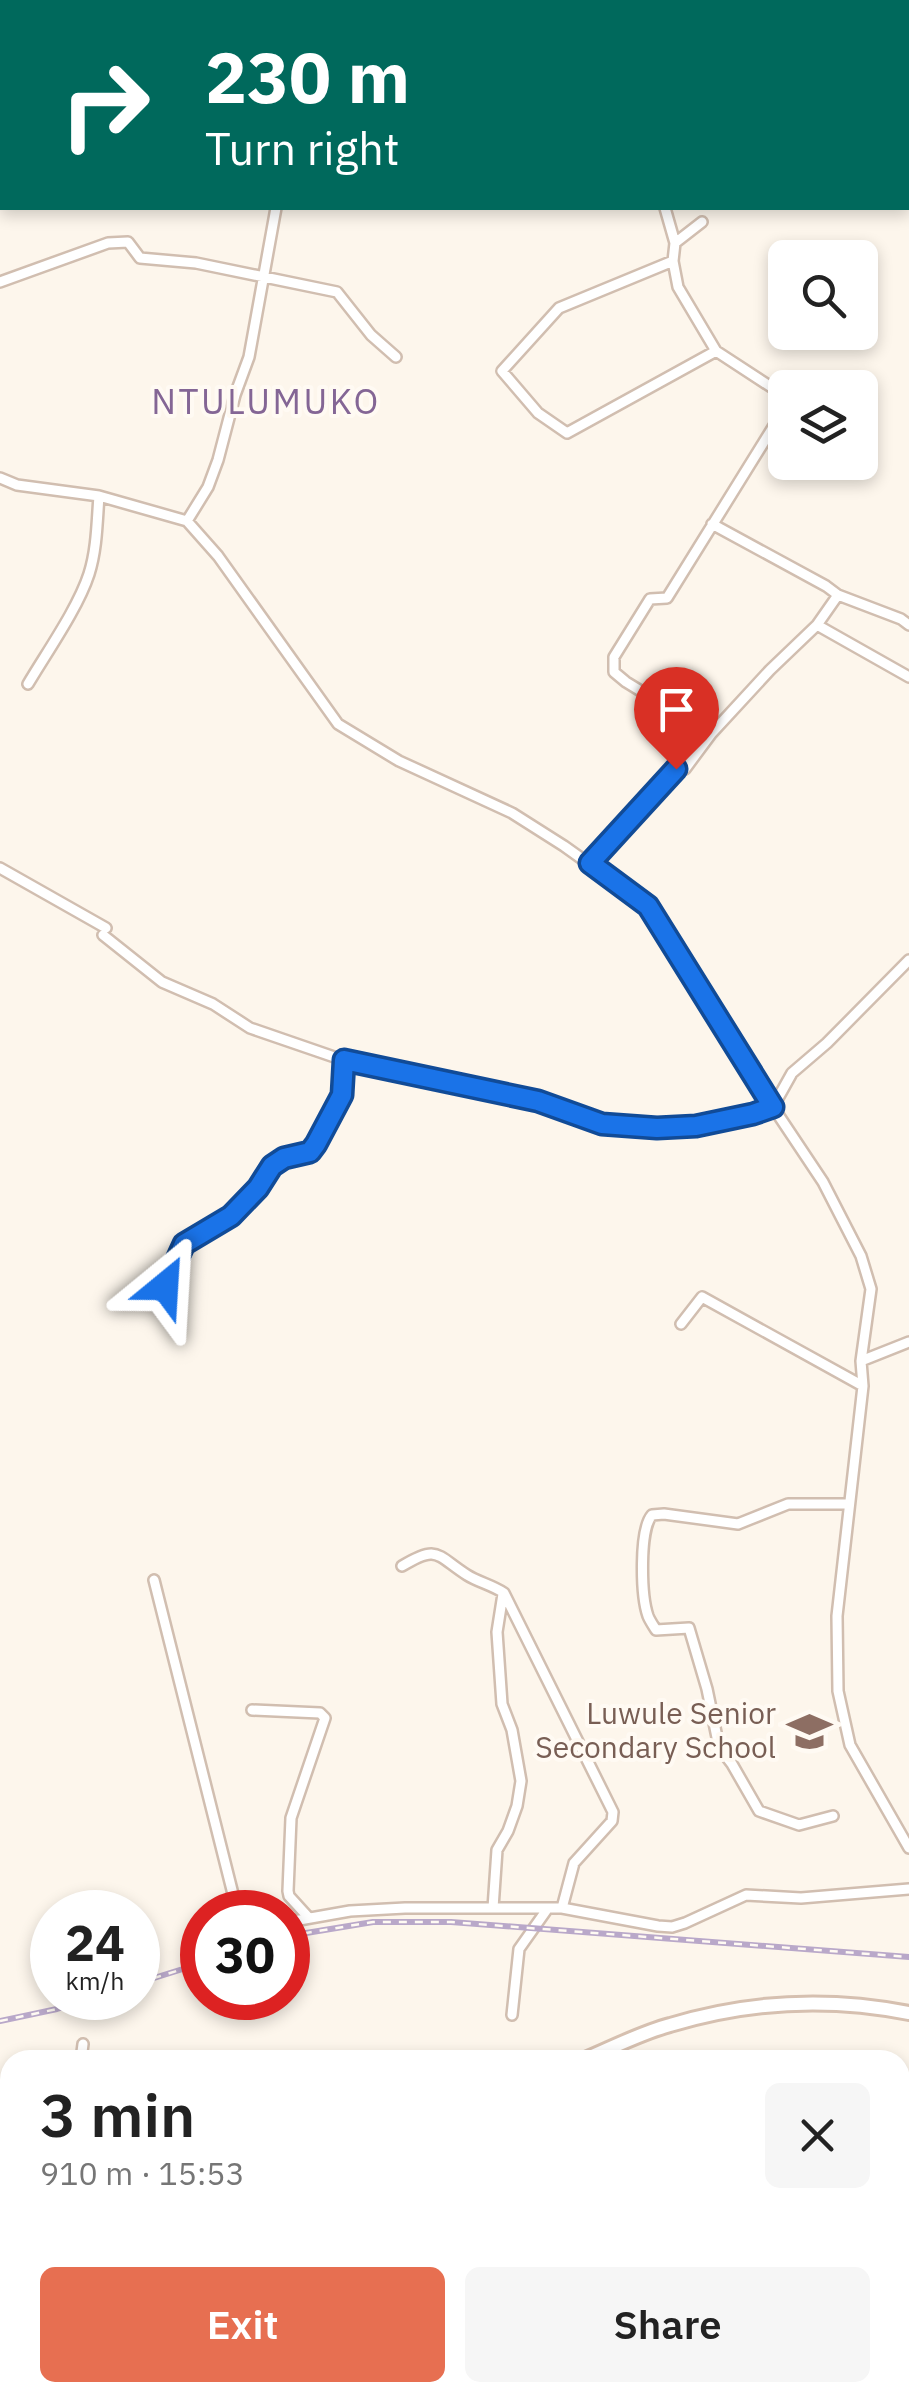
<!DOCTYPE html>
<meta charset="utf-8">
<style>
body{margin:0;font-family:"IBM Plex Sans",sans-serif;background:#f6f6f6;color:#222;height:100vh;display:flex;flex-direction:column;font-size:38px;white-space:nowrap}
*{box-sizing:border-box;margin:0}
p{font-size:32px;color:#767676}
.icon{flex:none;width:55px;height:55px;fill:none;stroke:currentColor;stroke-width:2;stroke-linecap:round;stroke-linejoin:round}
.map{position:relative;flex:1;overflow:hidden}
.panel{position:absolute;left:0px;top:2050px;width:910px;height:352px;display:flex;flex-direction:column;background:#fff;border-radius:30px 30px 0 0;box-shadow:0 5px 15px #0003}
.panel>*{flex:none}
.banner{position:absolute;left:0px;top:0px;width:910px;height:210px;box-shadow:0 5px 15px #0003;background:#00695c;color:#fff;overflow:hidden}
.buttons{position:absolute;left:768px;top:240px;display:grid;gap:20px}
.buttons a{display:grid;place-items:center;width:110px;height:110px;border-radius:15px;background:#fff;box-shadow:0 5px 15px #0003;font-size:50px}
.speed{position:absolute;left:30px;top:1890px;display:flex;gap:20px;font-size:50px;font-weight:700;text-align:center}
.speed>*{display:grid;place-content:center;width:130px;height:130px;border-radius:50%;background:#fff;box-shadow:0 5px 15px #0003;line-height:1}
.speed small{font-size:25px;font-weight:400}
.speed .limit{border:15px solid #d22;background:#fff;color:#111}
.pin{position:absolute;display:grid;place-items:center;width:85px;height:85px;color:#fff;margin:-102px -42px;border-radius:50% 50% 50% 0;rotate:-45deg;box-shadow:0 0 10px #0007}
.pin .icon{rotate:45deg}
.me{position:absolute;width:110px;margin:-55px;rotate:27deg;stroke-linejoin:round;filter:drop-shadow(0 0 8px #0008)}
.turn{display:flex;align-items:center;gap:35px;height:210px;padding:0 40px;font-size:45px}
.turn .icon{width:130px;height:130px;stroke-width:2.5}
.turn b{display:block;font-size:70px;line-height:85px}
.round{display:grid;place-items:center;flex:none;width:105px;height:105px;border-radius:15px;background:#f6f6f6}
.headline{display:flex;align-items:center;justify-content:space-between;height:170px;padding:0 40px}
h1{font-size:60px;font-weight:600;line-height:75px}
.button{display:flex;gap:20px;margin-top:auto;padding:20px 40px}
.button a{flex:1;height:115px;border-radius:15px;background:#e76f51;color:#fff;font-size:40px;font-weight:600;line-height:115px;text-align:center}
.button a+a{background:#f6f6f6;color:#222}
.map>svg:first-child{display:block}
.lines{fill:none;stroke-linecap:round;stroke-linejoin:round}
.minor-casing{stroke:#d1beb0;stroke-width:14}
.secondary-casing{stroke:#d6c0b0;stroke-width:18}
.minor{stroke:#fff;stroke-width:9}
.secondary{stroke:#fff;stroke-width:12}
.rail-casing{stroke:#b9a8c9;stroke-width:6}
.rail{stroke:#fffaf3;stroke-width:2.5;stroke-dasharray:8;stroke-linecap:butt}
.route-casing{stroke:#114b97;stroke-width:25}
.route{stroke:#1a73e8;stroke-width:18}
.labels{text-anchor:middle;stroke-width:8;stroke-linejoin:round;paint-order:stroke}
.education-label{font-size:30px;fill:#785e54;stroke:#fffaf3;text-anchor:end}
.quarter-label{font-size:35px;letter-spacing:2.5px;fill:#846695;stroke:#fffaf3}
</style>
<div class="map">
<svg width="909" height="2401" viewBox="0 0 909 2401">
<rect width="100%" height="100%" fill="#fdf6ec"/>
<g class="lines">
<defs>
<path id="minor" d="M242,0L243,2
M384,0L387,2
M581,0L582,2
M463,2L466,0
M665,208L675,243L673,261L678,287L716,351L785,396
M675,243L702,222
M673,261L559,308L502,371L538,413L567,433L716,351
M0,282L108,243L128,242L140,258L196,263L337,292L371,335L396,357
M0,478L17,485L99,496L187,521L218,556L338,724L399,761L512,813L564,846L648,906L773,1107L823,1182L861,1256L871,1289L861,1361L863,1386L837,1616L838,1691L850,1745L909,1848
M187,521L208,487L218,460L235,395L249,357L276,208
M712,524L826,586L838,595L901,619L909,625
M817,625L909,677
M28,684C47,652 78,608 89,574C97,549 97,521 99,496
M711,734L626,682L614,672V657L650,599L667,598L785,408
M685,769L711,734L770,670L817,625L838,595
M590,863L676,769
M0,868L106,928
M103,935L162,982L213,1004L250,1028L343,1060L538,1101L602,1124L657,1127L695,1126L753,1114L773,1107L792,1073L827,1043L909,960
M165,1286L184,1244L231,1216L258,1188L272,1166L285,1157L310,1152L316,1145L342,1095L343,1060
M681,1324L702,1297L863,1386
M861,1361L909,1342
M402,1566C438,1544 436,1555 467,1575C478,1582 492,1585 504,1593L613,1812L612,1821L574,1863L562,1908
M154,1580L234,1898L242,1912
M252,1710L320,1713L325,1718L291,1818L288,1891L289,1896L309,1918
M833,1816L799,1825L759,1811L732,1764L719,1747L707,1689L689,1628L656,1630C653,1625 650,1621 648,1616C641,1596 639,1530 652,1515L664,1514L738,1524L788,1504H849
M493,1908L497,1850L508,1831L517,1806L521,1781L512,1730L502,1704L497,1632L503,1594
M288,1922L350,1911L405,1908H562L658,1926L672,1927L685,1923L746,1895L801,1898L909,1889
M512,2015L519,1949L548,1908
M81,2060L83,2044
M174,2401L184,2392
M241,2401L247,2392"/>
<path id="secondary" d="M583,2060C612,2048 640,2033 670,2025C749,2001 828,1997 909,2013
M0,2204L10,2203"/>
</defs>
<!-- minor casing -->
<use href="#minor" class="minor-casing"/>
<!-- secondary casing -->
<use href="#secondary" class="secondary-casing"/>
<!-- minor -->
<use href="#minor" class="minor"/>
<!-- secondary -->
<use href="#secondary" class="secondary"/>
<defs>
<path id="rail" d="M288,1936L373,1922H451L909,1957
M138,1983L202,1963
M0,2021L57,2009L93,1998"/>
</defs>
<!-- rail casing -->
<use href="#rail" class="rail-casing"/>
<!-- rail -->
<use href="#rail" class="rail"/>
</g>
<g class="lines">
<defs>
<path id="route" d="M165,1286L184,1244L231,1216L258,1188L272,1166L284,1158L310,1152L316,1144L342,1095L344,1060L538,1101L602,1124L657,1128L696,1126L753,1114L773,1107L648,906L590,863L676,769"/>
</defs>
<!-- route casing -->
<use href="#route" class="route-casing"/>
<!-- route -->
<use href="#route" class="route"/>
</g>
<!-- icons -->
<defs>
<symbol id="school-bare" viewBox="-9 -9 18 18"><path d="M0-5L7-2L0 1L-7-2ZM-4 1L0 2.5L4 1V4Q0 6-4 4Z" fill="#8d6e63" stroke="#fffaf3" stroke-width="2.5" paint-order="stroke"/></symbol>
</defs>
<g fill-rule="evenodd">
<use href="#school-bare" x="778" y="1700" width="63" height="63"/>
</g>
<g class="labels">
<!-- education labels -->
<g class="education-label">
<text x="776" y="1724">Luwule Senior<tspan x="776" dy="34">Secondary School</tspan></text>
</g>
<!-- quarter labels -->
<g class="quarter-label">
<text x="266" y="414">NTULUMUKO</text>
</g>
</g>
</svg>
<div class="buttons">
<a><svg class="icon" aria-label="search" viewBox="0 0 24 24"><circle cx="10" cy="10" r="6"/><path d="M15 15l6 6"/></svg></a>
<a><svg class="icon" aria-label="layers" viewBox="0 0 24 24"><path d="M12 4l9 5-9 5-9-5zM3 14l9 5 9-5"/></svg></a>
</div>
<div class="speed"><div>24<small>km/h</small></div><div class="limit">30</div></div>
<div class="pin" style="left:676px;top:769px;background:#d93025"><svg class="icon" aria-label="arrive" viewBox="0 0 24 24"><path d="M6 21V4h12l-3 4 3 4H6"/></svg></div>
<svg class="me" style="left:165px;top:1286px" viewBox="-20 -20 40 40"><path d="M0-17L14 15 0 8-14 15z" fill="#1a73e8" stroke="#fff" stroke-width="4"/></svg>
<div class="banner">
<div class="turn"><svg class="icon" aria-label="right" viewBox="0 0 24 24"><path d="M7 20v-9h11M14 6l5 5-5 5"/></svg><div><b>230 m</b>Turn right</div></div>
</div>
<section class="panel">
<div class="headline"><div><h1>3 min</h1><p>910 m · 15:53</p></div><a class="round"><svg class="icon" aria-label="close" viewBox="0 0 24 24"><path d="M6 6l12 12M18 6L6 18"/></svg></a></div>
<div class="button"><a>Exit</a><a>Share</a></div>
</section>
</div>
